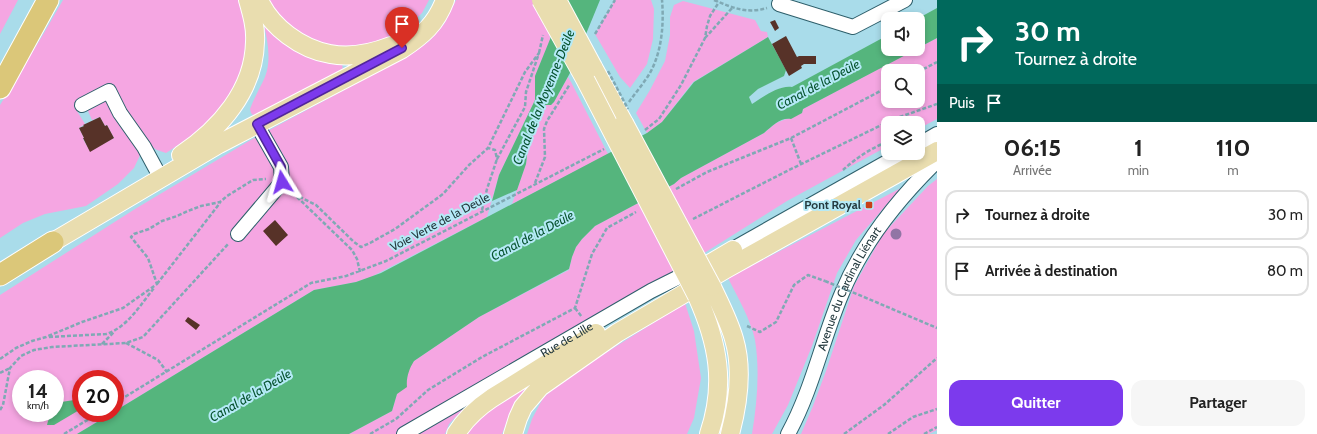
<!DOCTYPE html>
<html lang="fr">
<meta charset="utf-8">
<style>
body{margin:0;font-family:Cabin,sans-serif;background:#f6f6f6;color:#222;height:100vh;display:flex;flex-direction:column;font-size:15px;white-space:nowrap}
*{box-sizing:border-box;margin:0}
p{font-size:13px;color:#767676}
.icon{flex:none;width:22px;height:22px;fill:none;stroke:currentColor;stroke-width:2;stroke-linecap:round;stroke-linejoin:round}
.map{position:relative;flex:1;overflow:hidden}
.sheet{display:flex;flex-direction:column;background:#fff;width:380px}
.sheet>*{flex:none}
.banner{background:#00695c;color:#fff;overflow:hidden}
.fabs{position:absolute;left:881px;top:12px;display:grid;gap:8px}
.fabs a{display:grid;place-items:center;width:44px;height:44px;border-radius:8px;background:#fff;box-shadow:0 2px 6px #0003;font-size:20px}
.speed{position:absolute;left:12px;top:370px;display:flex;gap:8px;font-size:20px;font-weight:700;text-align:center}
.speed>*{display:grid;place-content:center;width:52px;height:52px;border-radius:50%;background:#fff;box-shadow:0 2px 6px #0003;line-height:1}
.speed small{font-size:10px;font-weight:400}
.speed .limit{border:6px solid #d22;background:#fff;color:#111}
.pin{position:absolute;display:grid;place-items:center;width:34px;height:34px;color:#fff;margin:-41px -17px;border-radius:50% 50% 50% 0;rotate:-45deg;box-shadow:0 0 4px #0007}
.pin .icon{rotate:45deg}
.me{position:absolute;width:44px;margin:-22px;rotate:352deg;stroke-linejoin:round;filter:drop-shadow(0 0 3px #0008)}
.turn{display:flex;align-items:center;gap:14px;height:84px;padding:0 12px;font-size:18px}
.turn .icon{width:52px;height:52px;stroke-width:2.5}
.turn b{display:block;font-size:28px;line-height:34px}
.then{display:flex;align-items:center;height:38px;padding:0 12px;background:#0003;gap:8px;font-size:15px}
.eta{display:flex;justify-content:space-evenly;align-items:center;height:68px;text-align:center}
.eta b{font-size:24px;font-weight:700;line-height:28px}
.cta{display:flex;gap:8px;margin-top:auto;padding:8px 12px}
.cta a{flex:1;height:46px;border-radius:12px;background:#7c3aed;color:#fff;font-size:16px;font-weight:700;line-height:46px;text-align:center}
.cta a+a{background:#f6f6f6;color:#222}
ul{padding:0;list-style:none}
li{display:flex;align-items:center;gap:12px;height:50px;margin:0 8px 6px;padding:0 4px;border:2px solid #e0e0e0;border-radius:12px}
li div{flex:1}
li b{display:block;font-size:15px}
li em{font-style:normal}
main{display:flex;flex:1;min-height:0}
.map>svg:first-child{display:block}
.green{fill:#f5a6e2;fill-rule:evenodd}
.water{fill:#55b57d}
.building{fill:#573228}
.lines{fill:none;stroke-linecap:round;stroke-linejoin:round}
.minor-casing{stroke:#2e5f6b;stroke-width:16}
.major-casing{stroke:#fff;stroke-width:20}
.highway-casing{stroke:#fff;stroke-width:23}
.path{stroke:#7fa9b4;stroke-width:2.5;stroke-dasharray:4 2;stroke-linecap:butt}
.minor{stroke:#fff;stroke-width:14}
.major{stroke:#e9ddaf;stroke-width:18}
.highway{stroke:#dbc779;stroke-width:21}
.major-bridge-casing{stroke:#fff;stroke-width:20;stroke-linecap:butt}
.path-bridge{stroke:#7fa9b4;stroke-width:2.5;stroke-dasharray:4 2;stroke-linecap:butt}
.major-bridge{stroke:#e9ddaf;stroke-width:18}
.tree{fill:#9175a5}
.route-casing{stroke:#51269a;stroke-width:10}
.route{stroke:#7c3aed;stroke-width:7}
.poi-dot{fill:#c84017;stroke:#b5eaf7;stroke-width:1.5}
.labels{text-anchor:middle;stroke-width:4;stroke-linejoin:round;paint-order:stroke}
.poi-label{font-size:12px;font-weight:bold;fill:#253a3f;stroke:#b5eaf7;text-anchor:end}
.street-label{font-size:12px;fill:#253a3f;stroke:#b5eaf7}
.water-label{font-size:13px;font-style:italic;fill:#085430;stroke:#b5eaf7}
</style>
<main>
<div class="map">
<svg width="937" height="434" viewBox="0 0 937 434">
<rect width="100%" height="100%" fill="#a9dcea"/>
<!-- green -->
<path class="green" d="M0,0H18L0,34Z
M63,0H242L248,40L244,72L214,122L166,153L157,150L149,145L110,85L76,104L77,111L85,124L79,128L84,138L83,139L90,151L114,138L107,125L105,126L100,117L92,120L88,111V107L107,99L142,151L134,168L118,184L86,206L45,214L23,223L0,238V105L44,33Z
M268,0H429L422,13L399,35L376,45L337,47L304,38L282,20Z
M456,0H537L549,25L550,40L535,76V100L499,175L487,217L369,278L356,282L314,290L115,411V379H81V413H112L77,434H0V295L135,209L249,141L404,58L428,42L444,24ZM21,379H55V413H21Z
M615,0H651L654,9L653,39L647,64L630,88L620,77L595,34Z
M683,1L755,20L761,31L767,32L768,37L693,82L662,122L647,133L636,113L650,90L665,61L670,35V17L674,5Z
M263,21L342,63L343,71L254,116L251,113L250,109C254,98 260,88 265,77C272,59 267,38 263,21Z
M937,38V119L918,129V123H888V146L787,201L569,338L404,434H349L392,411L397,394L406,382L409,368L414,361L479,317L569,270L572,257L576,247L582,239L595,226L674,184L681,178L764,133L776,123L802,113L803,109ZM888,71H918V101H888Z
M568,77L571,82L608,154L512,204L526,164L528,147L546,105H551L554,102Z
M937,179V430L929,434H801L813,406L826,371L854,286L883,234L928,186Z
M901,188L856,240L837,273L812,346L788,405L772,434H752C757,403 760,371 755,340C751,320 737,296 728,278Z
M685,303L694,331L701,378L694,418L687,434H527L532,419L543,398L564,379Z
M529,385L513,406L502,434H466L480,416Z
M470,402L449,424L445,434H415Z"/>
<!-- water -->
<path class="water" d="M566,0H600L570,73L554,102L551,105H545L528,147L526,164L517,190L492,201L499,175L535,100V76Z
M937,8V38L918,48V19H917Z
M888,35V49H917L803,109L802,113L791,119C781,117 772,126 764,133L681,178L674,184L595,226L582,239L576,247L572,257L569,269L479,317L414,361C409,369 406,378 407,387L397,394L392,411L349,434H77L112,413H115V411L314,290L356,282L381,273L647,133L662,122L694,82L768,37L786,70L784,76L758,89L749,97L752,104C763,97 779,85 792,87Z
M81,399V409L54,425H47L48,421L53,413H55V411L61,402Z"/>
<!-- building -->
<path class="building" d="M775,20L779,28L775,31L770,22Z
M786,36L797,57L799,56H816V64H804L801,66L802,68L789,76L772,44Z
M100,117L105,126L107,125L114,138L90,152L83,138H84L79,128L84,126L83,125Z
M275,220L288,235L276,246L263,231Z
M188,317L200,325L196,330L185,321Z"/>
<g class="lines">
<defs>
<g id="minor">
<path d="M779,4L853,27L905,0"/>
<path d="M82,105L109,91L120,113L144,147L157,171"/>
<path d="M918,145L937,134"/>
<path d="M238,234L282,182L281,167L257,125"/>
<path d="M724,254L903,153"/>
<path id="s1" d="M404,434L651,291L693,270"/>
<path id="s2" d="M788,434C813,388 822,340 842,293C863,242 898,199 937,161"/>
</g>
<path id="major" d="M259,0C271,27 301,49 330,54C350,58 373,53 391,46
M593,67L624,123
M181,155C220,129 254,90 255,42C256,28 252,14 248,0
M53,242L219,144L402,49C423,35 436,24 445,0
M689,276L733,250
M712,287C720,304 729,321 734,339C743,369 738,404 730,434
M697,296C718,343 726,384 709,434
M456,434C465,419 477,408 492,398L596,333
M513,434L518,418L523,407L540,387L617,333L726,269L937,151"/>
<path id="highway" d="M0,88L48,0
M0,275L53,242"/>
</defs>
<!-- minor casing -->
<use href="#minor" class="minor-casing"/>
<!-- major casing -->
<use href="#major" class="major-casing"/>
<!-- highway casing -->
<use href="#highway" class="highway-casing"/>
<!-- path -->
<path class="path" d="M714,0C733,8 747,14 767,8
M595,34L615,0
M705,38L733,7
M539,53L543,35
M918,72L937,62
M629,102C636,92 645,82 651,71C662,50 664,23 662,0
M894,119L937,104
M645,130L659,119L681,85L705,38L707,26L710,16L719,2
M791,138L801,164
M843,170C855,159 872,147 888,142
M535,183L545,157L544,129L547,121L570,84
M676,189L707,172L791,138L888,87
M294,194L316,205L354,242L361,247L370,243L395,229L443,194L469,165L488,148L525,72L539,53L526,92L525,107L497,159L495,150L488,148
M297,197L352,250L357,259L360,272
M482,210L487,189L497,159
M693,219L789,170L894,119L896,123
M157,284L220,203
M864,297L937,328
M575,308L582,317
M747,326L760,332L776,322L794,285L808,275L825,281
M49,337L106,334C127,328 141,304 154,288
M126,343L158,360L167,372
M102,344L114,332
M0,359L16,348L32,341L46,337L82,322L123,308L157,284L148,258L131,237L134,234L149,229L162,221L177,216L188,211L201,206L220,202L227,196L253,180L266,179
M0,373L10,368
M115,403L311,283L346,276L386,261L604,149
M0,410L3,405L10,368L21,356L34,350L52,347L126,343L143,337L229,243
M64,434L99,413
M370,434L396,419L428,390L482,357L575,308L592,254L607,228L636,212
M844,434L884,405L937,358
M888,434L913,417L937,409
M924,434L937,427"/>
<!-- minor -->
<use href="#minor" class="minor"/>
<!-- major -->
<use href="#major" class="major"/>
<!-- highway -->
<use href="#highway" class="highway"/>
<defs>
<path id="major-bridge" d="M541,0L585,79L697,296
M557,0L593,67
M624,123L712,287"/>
</defs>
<!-- major-bridge casing -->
<use href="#major-bridge" class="major-bridge-casing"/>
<!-- path-bridge -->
<path class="path-bridge" d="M608,71L628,109
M825,281L864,297"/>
<!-- major-bridge -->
<use href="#major-bridge" class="major-bridge"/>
</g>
<!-- trees -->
<circle class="tree" cx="896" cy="234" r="5.5"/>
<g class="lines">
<defs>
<path id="route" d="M282,182L281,167L257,124L402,48"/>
</defs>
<!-- route casing -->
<use href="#route" class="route-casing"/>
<!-- route -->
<use href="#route" class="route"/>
</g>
<!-- markers -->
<rect class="poi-dot" x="865" y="201" width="8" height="8" rx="2"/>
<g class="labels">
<!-- poi labels -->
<g class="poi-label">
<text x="861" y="209">Pont Royal</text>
</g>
<!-- street labels -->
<g class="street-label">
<text transform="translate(440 222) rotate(-28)" y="4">Voie Verte de la Deûle</text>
<text dy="4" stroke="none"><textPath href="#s2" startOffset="158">Avenue du Cardinal Liénart</textPath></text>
<text dy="4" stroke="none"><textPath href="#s1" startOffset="188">Rue de Lille</textPath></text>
</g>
<!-- water labels -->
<g class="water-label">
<text transform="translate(818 84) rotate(-28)" y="5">Canal de la Deûle</text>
<text transform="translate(543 97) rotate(-68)" y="5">Canal de la Moyenne-Deûle</text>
<text transform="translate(532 235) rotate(-28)" y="5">Canal de la Deûle</text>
<text transform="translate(250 395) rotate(-30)" y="5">Canal de la Deûle</text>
</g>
</g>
</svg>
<div class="fabs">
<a><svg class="icon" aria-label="sound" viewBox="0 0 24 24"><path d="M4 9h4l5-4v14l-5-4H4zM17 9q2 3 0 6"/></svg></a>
<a><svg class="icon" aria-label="search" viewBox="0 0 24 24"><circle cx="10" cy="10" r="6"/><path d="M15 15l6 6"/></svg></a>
<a><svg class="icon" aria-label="layers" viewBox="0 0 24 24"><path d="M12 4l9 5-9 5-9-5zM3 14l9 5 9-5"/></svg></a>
</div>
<div class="speed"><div>14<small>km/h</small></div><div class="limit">20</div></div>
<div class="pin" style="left:402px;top:48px;background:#d93025"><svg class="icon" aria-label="arrive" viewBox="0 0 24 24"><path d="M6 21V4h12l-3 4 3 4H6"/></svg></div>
<svg class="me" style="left:282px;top:182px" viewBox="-20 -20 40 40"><path d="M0-17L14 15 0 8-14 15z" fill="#7c3aed" stroke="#fff" stroke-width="4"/></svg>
</div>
<section class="sheet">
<div class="banner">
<div class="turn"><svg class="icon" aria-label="right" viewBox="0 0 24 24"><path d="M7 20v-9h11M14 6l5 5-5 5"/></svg><div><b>30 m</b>Tournez à droite</div></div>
<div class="then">Puis<svg class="icon" aria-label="arrive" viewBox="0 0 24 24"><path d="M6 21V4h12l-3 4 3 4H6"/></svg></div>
</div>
<div class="eta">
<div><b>06:15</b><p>Arrivée</p></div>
<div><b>1</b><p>min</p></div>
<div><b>110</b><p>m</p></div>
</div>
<ul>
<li><svg class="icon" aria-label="right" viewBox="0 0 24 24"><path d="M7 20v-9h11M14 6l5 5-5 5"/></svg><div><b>Tournez à droite</b></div><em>30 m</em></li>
<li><svg class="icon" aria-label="arrive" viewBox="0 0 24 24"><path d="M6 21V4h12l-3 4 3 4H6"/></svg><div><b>Arrivée à destination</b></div><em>80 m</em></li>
</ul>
<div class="cta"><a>Quitter</a><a>Partager</a></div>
</section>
</main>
